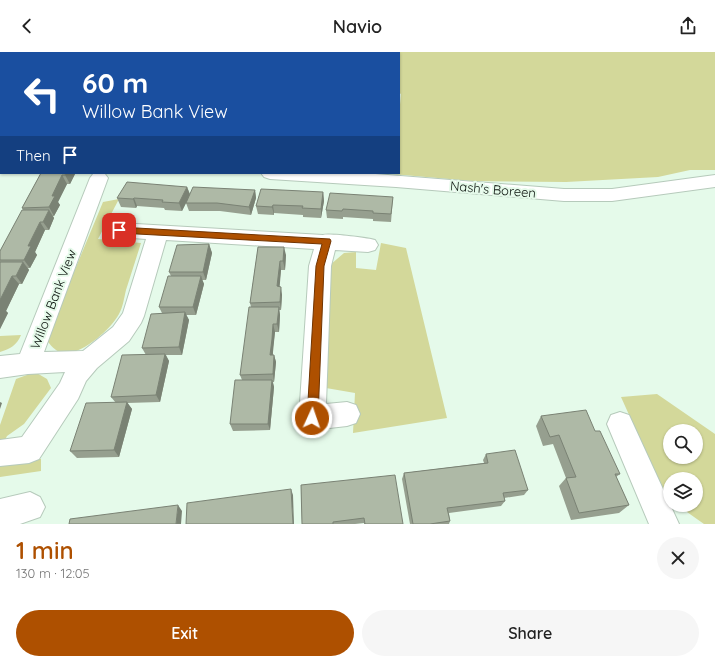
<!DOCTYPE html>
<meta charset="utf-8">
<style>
body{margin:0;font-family:Quicksand,sans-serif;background:#f6f6f6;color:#222;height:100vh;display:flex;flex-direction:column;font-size:15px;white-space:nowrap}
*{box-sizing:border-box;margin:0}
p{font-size:13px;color:#767676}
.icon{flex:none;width:22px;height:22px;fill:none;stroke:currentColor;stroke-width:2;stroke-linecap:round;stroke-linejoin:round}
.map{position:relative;height:472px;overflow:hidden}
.drawer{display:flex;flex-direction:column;background:#fff;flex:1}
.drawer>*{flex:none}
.hud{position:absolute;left:0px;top:0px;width:400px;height:122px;box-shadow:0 1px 3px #0004;background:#1a4fa0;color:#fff;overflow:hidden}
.buttons{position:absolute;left:663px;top:372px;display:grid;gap:8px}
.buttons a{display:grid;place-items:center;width:40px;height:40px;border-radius:50%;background:#fff;box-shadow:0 1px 3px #0004;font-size:20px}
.pin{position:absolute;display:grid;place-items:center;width:34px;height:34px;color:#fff;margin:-17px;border-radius:8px;box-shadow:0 2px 6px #0006}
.me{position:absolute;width:44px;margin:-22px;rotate:3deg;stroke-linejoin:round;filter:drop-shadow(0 0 3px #0008)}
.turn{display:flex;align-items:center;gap:14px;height:84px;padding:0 16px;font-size:18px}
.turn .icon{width:52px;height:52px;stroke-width:2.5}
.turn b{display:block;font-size:28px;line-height:34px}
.then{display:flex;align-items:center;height:38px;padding:0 16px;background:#0003;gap:8px;font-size:15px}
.round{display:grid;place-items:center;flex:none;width:42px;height:42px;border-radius:21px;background:#f6f6f6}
.headline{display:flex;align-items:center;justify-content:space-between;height:68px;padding:0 16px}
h1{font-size:24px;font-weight:600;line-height:30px;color:#ae5000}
.action{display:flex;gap:8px;margin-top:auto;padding:8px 16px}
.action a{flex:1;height:46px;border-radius:24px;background:#ae5000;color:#fff;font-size:16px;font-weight:600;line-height:46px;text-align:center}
.action a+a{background:#f6f6f6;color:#222}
header{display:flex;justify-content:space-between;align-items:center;height:52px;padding:0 16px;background:#fff;font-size:18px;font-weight:600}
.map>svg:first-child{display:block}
.green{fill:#d3d89a;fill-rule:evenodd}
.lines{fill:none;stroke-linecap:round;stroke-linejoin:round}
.service-casing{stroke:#b6cabb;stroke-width:2}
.minor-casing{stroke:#b6cabb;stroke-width:2}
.service{fill:#fff;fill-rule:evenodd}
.minor{fill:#fff;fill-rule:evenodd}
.wall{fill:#969f8f}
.shaded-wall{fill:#7a8274}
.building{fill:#aeb9a6;stroke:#7a8274}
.route{fill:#ae5000;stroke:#713400}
.labels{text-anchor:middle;stroke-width:4;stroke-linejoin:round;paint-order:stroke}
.street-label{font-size:13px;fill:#09100b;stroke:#e5faea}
</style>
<header><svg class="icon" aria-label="back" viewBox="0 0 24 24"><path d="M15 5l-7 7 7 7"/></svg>Navio<svg class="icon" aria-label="share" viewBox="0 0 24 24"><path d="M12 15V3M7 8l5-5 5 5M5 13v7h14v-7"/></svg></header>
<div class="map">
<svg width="715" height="472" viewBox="0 0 715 472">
<rect width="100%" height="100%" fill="#e5faea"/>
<!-- green -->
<path class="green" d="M50,0H715V118H690L658,125L566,130L472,129L392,122L399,121V63L401,42L399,41V1H49Z
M119,147L98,187L141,191C136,207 131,222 126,238C124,246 123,255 119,262C111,277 81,304 63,301C57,300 52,295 48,290L49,280L103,150Z
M381,191L406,196L447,366L353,381L355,341L326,336L330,213L344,201L356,200V216L376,218Z
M21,283C17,293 10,297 0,300V284Z
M35,320L47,327L51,336L24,372L7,384L0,398V373L16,327Z
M657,342L715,382V472H704L677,453H696V427H670V443L666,445L621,345ZM670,379H696V405H670Z
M0,407H41V419L0,425Z"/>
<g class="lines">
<defs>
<path id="service" d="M0,13H1V19H0Z"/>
<path id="minor" d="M0,100H1V110H0Z
M102,121L105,122L108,126L44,300L83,299L113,275L123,261L146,187L119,185L112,183L109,178L112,173L119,171L323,183C329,181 368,186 375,188L378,193L375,198L368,200L335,198L331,214L326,352L347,350L356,353L360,362L356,371L347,374L312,378L303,375L299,366L309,214L314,197L166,188L144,264L141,271L129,289L97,316L86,329L78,347L39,407L29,411L0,414V388L22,385L60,331L65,320L28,322L0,326V304L20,302L90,126L93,122Z
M261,121H363L564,137H612L715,123V135L612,149H564L396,135L270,127L264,125Z
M620,360L629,363L679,472H649L607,372L611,363Z
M30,440L40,445L45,455L40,465L20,472H0V447Z"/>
</defs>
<!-- service casing -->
<use href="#service" class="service-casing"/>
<!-- minor casing -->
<use href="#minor" class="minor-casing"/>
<!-- service -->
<use href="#service" class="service"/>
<!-- minor -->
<use href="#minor" class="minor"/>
</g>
<!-- wall -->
<path class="wall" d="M17,0H45L44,1H18Z
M41,121H74L75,122L70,132H67L58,150L60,153L54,164H53L54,166L49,178H45L35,200L37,203L30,216H28L29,218L22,232H19L6,259L8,261L0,277V199L23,158L22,156Z
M187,135L190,142L255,138L256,146L251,163L220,159H189L186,151L182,159L165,158L164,156L137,154L136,156L121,155L117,146Z
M323,140L324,149L321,166L303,165V163L274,161V163L258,162L256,154Z
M393,145L391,170L373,169V167L343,165V167L327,166L326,158Z
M209,192L212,201L206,228H202L204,232L196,263H186L189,268L182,303H166L169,309L160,350L127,351L132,357L119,405L77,406L70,399L116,351L111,345L146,303L142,296L162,261L159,255L171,224L169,220Z
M258,195L286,203L285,218H281L279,234L282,243L281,258H279L280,263L279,280H275L273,295V303H274L276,310L274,330H273L274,335L270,378L233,379L230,372L242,328L240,323L251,255L250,251Z
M541,364L595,379L620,422L616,425L629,453L619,461L571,468L559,434L566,426L553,392L543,394L536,374Z
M486,402L528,438L524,443L504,446L505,449L501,454L449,461L450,469L449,472H410L402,427L404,421L484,411L483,408Z
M301,433L403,472H364V471L355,472H302Z"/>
<!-- shaded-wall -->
<path class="shaded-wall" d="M36,0H45L44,1H37Z
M66,121H74L75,122L70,132L65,123Z
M62,123L67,132L58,150L60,153L54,164L49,155L52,144Z
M187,135L190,143L182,159L179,151Z
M255,138L256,146L251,163L249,155Z
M323,140L324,149L321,166V157Z
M134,146L137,154L136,156L133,147Z
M273,153L274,161V163L272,155Z
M49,158L54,166L49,178L43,170Z
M40,170L45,178L35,200L37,203L30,216L24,208L28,194Z
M209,192L212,201L206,228L203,220Z
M284,195L286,203L285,218L283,209Z
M280,209L281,218L279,243L277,234Z
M23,210L29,218L22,232L16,224Z
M12,224L19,232L6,259L8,261L0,277V248Z
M201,224L204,232L196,263L193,255Z
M281,235L282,243L281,258L280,250Z
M279,255L280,263L279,280L277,272Z
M185,260L189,268L182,303L179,295Z
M273,272L275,280L272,310L270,303Z
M165,302L169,309L160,350L156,343Z
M274,303L276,310L274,330L273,322Z
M272,328L274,335L270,378L268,372Z
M0,350L2,351L0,357Z
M127,350L132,357L119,405L114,398Z
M291,437L293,443L294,472H293Z
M178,453L182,459L181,472H176Z"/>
<!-- building -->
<path class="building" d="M41,121H66L65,123H62L52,144H55L49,155L22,156Z
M127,130L187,135L179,151L162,150L163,148L134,146L133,147L117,146Z
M193,135L255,138L249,155L217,151H186Z
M261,137L323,140L321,157L302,156L303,154L273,153L272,155L256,154Z
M330,141L393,145L391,162L373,161V159L343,157L342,159L326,158Z
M22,158H49L43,170H40L28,194H31L24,208H0V199Z
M209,192L203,220H169L177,193Z
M258,195H284L283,209H280L277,234L281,235L280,250L250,251Z
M0,210H23L16,224H12L0,248Z
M168,224H201L193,255H159Z
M249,255H279L277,272H273L272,287L270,303H274L273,322L240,323Z
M185,260L179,295L142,296L151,262Z
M165,302L156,343L111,345L122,303Z
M235,328H272L268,372H230Z
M127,350L114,398L70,399L86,351Z
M586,358L595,379H600L620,422H615L629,453L579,461L566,426L576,425L559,383L550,385L541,364Z
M515,398L528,438L503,441L505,449L447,456L450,469L430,472H413L404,421L488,411L486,402Z
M395,423L403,472H365L364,466L333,470V472H302L301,433Z
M291,437L293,472H186L187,451Z
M178,453L176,472H69L70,467Z"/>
<!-- route -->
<path class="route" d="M119,175L330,187L331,189L324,214L318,366L316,370L312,371L308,370L307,366L316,214L322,192L119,181L114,178Z"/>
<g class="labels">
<!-- street labels -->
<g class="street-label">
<text transform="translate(493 137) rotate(5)" y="5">Nash's Boreen</text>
<text transform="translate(53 247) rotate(-69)" y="5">Willow Bank View</text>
</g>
</g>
</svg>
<div class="buttons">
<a><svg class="icon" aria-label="search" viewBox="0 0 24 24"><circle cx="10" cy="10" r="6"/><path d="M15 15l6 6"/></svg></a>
<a><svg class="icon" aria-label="layers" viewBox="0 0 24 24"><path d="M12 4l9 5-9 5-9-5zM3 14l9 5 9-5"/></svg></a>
</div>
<div class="pin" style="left:119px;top:178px;background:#d93025"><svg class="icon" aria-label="arrive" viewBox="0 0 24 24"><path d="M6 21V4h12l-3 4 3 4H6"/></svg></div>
<svg class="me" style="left:312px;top:366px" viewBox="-20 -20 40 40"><circle r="17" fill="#ae5000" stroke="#fff" stroke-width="3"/><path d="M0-11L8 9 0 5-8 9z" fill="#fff"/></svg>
<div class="hud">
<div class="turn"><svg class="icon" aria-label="left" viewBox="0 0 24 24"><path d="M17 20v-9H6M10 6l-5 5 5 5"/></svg><div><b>60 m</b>Willow Bank View</div></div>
<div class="then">Then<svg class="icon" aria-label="arrive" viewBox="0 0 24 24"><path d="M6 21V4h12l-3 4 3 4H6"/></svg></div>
</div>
</div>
<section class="drawer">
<div class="headline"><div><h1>1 min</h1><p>130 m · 12:05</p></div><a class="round"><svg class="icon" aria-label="close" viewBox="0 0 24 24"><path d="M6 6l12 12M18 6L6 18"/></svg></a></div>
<div class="action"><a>Exit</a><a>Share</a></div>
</section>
